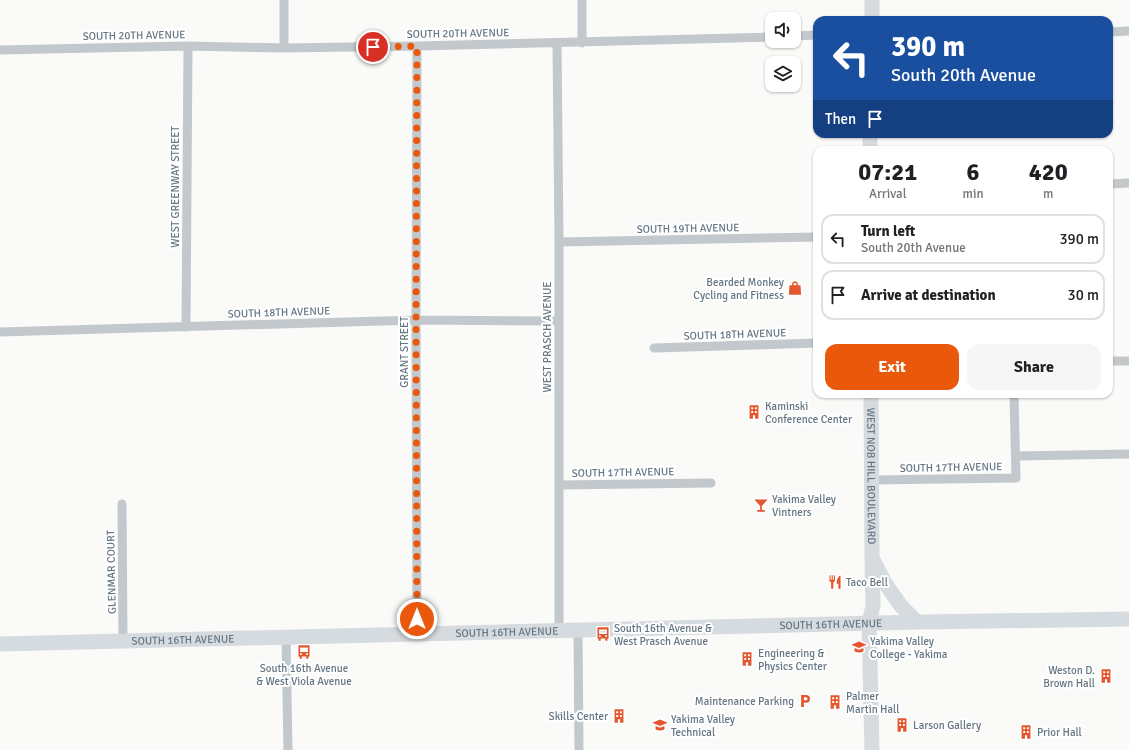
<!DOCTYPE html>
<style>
body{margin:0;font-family:Signika,sans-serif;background:#f6f6f6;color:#202124;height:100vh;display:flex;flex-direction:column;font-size:15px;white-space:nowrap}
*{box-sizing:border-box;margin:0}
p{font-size:13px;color:#757577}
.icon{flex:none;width:22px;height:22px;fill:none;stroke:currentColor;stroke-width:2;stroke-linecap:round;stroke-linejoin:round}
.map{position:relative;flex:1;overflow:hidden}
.drawer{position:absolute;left:813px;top:146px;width:300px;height:252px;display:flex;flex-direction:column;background:#fff;border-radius:12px;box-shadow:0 1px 3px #0004}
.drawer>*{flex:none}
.guide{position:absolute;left:813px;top:16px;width:300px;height:122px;border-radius:12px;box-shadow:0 1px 3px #0004;background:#1a4fa0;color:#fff;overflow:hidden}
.fabs{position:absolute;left:765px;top:12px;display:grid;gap:8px}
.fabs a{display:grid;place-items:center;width:36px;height:36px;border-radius:8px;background:#fff;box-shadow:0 1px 3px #0004;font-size:20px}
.pin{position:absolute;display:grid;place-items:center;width:34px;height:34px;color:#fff;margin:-17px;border:2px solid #fff;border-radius:50%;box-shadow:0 1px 4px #0007}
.me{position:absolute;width:44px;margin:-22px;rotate:0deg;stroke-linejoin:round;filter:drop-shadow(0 0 3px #0008)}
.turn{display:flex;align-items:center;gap:14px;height:84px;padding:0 12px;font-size:18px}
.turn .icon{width:52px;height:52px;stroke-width:2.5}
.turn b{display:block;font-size:28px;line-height:34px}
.then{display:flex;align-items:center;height:38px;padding:0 12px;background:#0003;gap:8px;font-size:15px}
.eta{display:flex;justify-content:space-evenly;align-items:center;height:68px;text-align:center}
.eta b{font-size:24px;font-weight:700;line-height:28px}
.button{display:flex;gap:8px;margin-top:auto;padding:8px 12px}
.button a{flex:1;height:46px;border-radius:12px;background:#ea580c;color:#fff;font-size:16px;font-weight:700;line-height:46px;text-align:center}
.button a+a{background:#f6f6f6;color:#202124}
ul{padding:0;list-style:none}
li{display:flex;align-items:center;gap:12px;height:50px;margin:0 8px 6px;padding:0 4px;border:2px solid #e0e0e0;border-radius:12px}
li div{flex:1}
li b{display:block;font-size:15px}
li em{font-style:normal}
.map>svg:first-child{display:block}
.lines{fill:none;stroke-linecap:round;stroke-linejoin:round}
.street{stroke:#c3c8cc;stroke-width:9}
.primary{stroke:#d6dbdf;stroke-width:15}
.route{stroke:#ea580c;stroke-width:7;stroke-dasharray:0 12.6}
.labels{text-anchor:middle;stroke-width:4;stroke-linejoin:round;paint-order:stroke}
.street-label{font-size:11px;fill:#657683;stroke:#fff}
.poi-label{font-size:11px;fill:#657683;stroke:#fff;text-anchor:start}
</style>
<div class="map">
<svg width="1129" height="750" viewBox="0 0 1129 750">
<rect width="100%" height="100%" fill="#fafaf8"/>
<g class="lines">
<!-- street -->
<path class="street" d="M284,0V48
M582,0V43
M1109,32L1129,31
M794,36L817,35
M557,43L559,242V630
M0,50L188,46L284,48L417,46L772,37
M1109,184L1129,183
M559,242L817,237
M186,327L188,46
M0,332L416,320L559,321
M654,348L817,343
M1109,361H1129
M1016,456L1129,454
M872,480L1016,478L1014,394
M559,485L711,483
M122,504L123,641
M578,630L579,750
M417,634L416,320L417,46
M286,637L288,750"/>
<!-- primary -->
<g class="primary">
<path d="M872,20V0"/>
<path d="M870,150V134"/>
<path id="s1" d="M871,394L872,558L885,583L901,606L917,622"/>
<path d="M923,622L1129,619"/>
<path id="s2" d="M0,644L917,622"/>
<path d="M872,750L869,622L873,606L872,563"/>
</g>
</g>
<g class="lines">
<!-- route -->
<path class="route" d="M373,47L417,46L416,320L417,619"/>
</g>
<!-- icons -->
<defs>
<symbol id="shop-bare" viewBox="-9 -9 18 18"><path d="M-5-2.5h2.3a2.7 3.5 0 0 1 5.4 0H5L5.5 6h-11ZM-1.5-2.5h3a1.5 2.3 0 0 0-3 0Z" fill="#e4572e" stroke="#fff" stroke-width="2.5" paint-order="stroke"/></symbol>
<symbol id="building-bare" viewBox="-9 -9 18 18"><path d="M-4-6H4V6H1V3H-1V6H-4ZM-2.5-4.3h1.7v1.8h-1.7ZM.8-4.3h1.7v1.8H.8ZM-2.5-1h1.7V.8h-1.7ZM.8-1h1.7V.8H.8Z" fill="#e4572e" stroke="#fff" stroke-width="2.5" paint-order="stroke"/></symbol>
<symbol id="bar-bare" viewBox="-9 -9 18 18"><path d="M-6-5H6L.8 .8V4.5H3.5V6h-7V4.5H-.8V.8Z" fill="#e4572e" stroke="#fff" stroke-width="2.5" paint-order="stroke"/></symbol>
<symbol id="restaurant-bare" viewBox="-9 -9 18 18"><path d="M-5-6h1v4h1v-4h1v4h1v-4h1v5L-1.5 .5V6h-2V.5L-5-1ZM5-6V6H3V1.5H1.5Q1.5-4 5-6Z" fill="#e4572e" stroke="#fff" stroke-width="2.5" paint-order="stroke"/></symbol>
<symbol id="bus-bare" viewBox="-9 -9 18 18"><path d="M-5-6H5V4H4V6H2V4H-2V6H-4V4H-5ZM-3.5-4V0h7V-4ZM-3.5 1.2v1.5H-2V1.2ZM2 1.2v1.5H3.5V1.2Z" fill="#e4572e" stroke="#fff" stroke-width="2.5" paint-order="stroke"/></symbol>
<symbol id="university-bare" viewBox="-9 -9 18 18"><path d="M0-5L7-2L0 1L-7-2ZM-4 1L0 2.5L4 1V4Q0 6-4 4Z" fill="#e4572e" stroke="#fff" stroke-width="2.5" paint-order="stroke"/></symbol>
<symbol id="parking-bare" viewBox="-9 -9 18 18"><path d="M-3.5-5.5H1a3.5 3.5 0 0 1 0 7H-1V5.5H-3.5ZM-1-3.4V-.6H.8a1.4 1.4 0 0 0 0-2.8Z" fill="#e4572e" stroke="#fff" stroke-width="2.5" paint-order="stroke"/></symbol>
<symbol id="school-bare" viewBox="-9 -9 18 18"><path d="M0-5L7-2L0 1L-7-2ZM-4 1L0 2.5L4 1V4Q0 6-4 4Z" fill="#e4572e" stroke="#fff" stroke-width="2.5" paint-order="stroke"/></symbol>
</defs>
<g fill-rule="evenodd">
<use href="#shop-bare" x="785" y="278" width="20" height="20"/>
<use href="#building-bare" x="744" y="402" width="20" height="20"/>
<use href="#bar-bare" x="751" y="495" width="20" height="20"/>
<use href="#restaurant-bare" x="825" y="572" width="20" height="20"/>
<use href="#bus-bare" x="593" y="624" width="20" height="20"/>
<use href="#university-bare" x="849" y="637" width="20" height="20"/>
<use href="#bus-bare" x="294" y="642" width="20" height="20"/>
<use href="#building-bare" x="737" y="649" width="20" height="20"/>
<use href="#building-bare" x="1096" y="666" width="20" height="20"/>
<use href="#parking-bare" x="795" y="691" width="20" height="20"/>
<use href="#building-bare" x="825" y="692" width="20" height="20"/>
<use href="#building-bare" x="609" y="706" width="20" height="20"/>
<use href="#school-bare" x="650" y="715" width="20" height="20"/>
<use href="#building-bare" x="892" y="715" width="20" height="20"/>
<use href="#building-bare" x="1016" y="722" width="20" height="20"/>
</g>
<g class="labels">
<!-- street labels -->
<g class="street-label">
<text transform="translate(458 33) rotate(-1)" y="4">SOUTH 20TH AVENUE</text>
<text transform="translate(134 35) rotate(-1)" y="4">SOUTH 20TH AVENUE</text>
<text transform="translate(175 187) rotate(-90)" y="4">WEST GREENWAY STREET</text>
<text transform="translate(688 228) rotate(-1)" y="4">SOUTH 19TH AVENUE</text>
<text transform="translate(279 312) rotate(-2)" y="4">SOUTH 18TH AVENUE</text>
<text transform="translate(735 334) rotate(-2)" y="4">SOUTH 18TH AVENUE</text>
<text transform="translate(547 337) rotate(-90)" y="4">WEST PRASCH AVENUE</text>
<text transform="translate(404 352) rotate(-90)" y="4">GRANT STREET</text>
<text transform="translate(951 467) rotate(-1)" y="4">SOUTH 17TH AVENUE</text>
<text transform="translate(623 472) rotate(-1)" y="4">SOUTH 17TH AVENUE</text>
<text dy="4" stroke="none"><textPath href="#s1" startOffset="82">WEST NOB HILL BOULEVARD</textPath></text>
<text transform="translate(111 572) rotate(-91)" y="4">GLENMAR COURT</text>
<text dy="4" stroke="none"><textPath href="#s2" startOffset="831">SOUTH 16TH AVENUE</textPath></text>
<text dy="4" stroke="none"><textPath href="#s2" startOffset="507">SOUTH 16TH AVENUE</textPath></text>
<text dy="4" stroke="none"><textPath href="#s2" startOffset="183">SOUTH 16TH AVENUE</textPath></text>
</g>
<!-- poi labels -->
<g class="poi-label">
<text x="784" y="286" text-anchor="end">Bearded Monkey<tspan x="784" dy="13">Cycling and Fitness</tspan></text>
<text x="765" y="410">Kaminski<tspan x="765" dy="13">Conference Center</tspan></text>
<text x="772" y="503">Yakima Valley<tspan x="772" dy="13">Vintners</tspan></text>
<text x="846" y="586">Taco Bell</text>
<text x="614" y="632">South 16th Avenue &amp;<tspan x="614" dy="13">West Prasch Avenue</tspan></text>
<text x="870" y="645">Yakima Valley<tspan x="870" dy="13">College - Yakima</tspan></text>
<text x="758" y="657">Engineering &amp;<tspan x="758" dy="13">Physics Center</tspan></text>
<text x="304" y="672" text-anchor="middle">South 16th Avenue<tspan x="304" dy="13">&amp; West Viola Avenue</tspan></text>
<text x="1095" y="674" text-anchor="end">Weston D.<tspan x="1095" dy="13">Brown Hall</tspan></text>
<text x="846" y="700">Palmer<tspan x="846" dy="13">Martin Hall</tspan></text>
<text x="794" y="705" text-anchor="end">Maintenance Parking</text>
<text x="608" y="720" text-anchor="end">Skills Center</text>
<text x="671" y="723">Yakima Valley<tspan x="671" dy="13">Technical</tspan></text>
<text x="913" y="729">Larson Gallery</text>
<text x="1037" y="736">Prior Hall</text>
</g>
</g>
</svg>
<div class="fabs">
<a><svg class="icon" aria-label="sound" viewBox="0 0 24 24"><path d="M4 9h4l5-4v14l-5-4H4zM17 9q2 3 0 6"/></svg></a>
<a><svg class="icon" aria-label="layers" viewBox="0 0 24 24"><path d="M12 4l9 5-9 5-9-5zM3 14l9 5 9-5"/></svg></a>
</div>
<div class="pin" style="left:373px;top:47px;background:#d93025"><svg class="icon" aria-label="arrive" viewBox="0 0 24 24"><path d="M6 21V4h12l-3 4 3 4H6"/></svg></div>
<svg class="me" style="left:417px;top:619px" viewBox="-20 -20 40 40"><circle r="17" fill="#ea580c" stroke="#fff" stroke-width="3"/><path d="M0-11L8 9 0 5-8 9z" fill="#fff"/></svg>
<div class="guide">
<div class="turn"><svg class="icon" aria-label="left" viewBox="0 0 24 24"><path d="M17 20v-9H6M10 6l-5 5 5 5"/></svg><div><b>390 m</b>South 20th Avenue</div></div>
<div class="then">Then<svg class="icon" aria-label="arrive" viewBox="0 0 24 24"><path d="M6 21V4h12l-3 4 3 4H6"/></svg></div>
</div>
<section class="drawer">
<div class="eta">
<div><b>07:21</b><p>Arrival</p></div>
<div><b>6</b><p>min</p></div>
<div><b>420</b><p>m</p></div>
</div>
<ul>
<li><svg class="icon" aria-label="left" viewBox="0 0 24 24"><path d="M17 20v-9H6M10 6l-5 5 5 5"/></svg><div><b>Turn left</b><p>South 20th Avenue</p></div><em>390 m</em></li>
<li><svg class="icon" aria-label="arrive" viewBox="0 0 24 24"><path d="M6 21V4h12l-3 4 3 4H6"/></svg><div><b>Arrive at destination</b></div><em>30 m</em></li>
</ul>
<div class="button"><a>Exit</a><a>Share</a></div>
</section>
</div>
